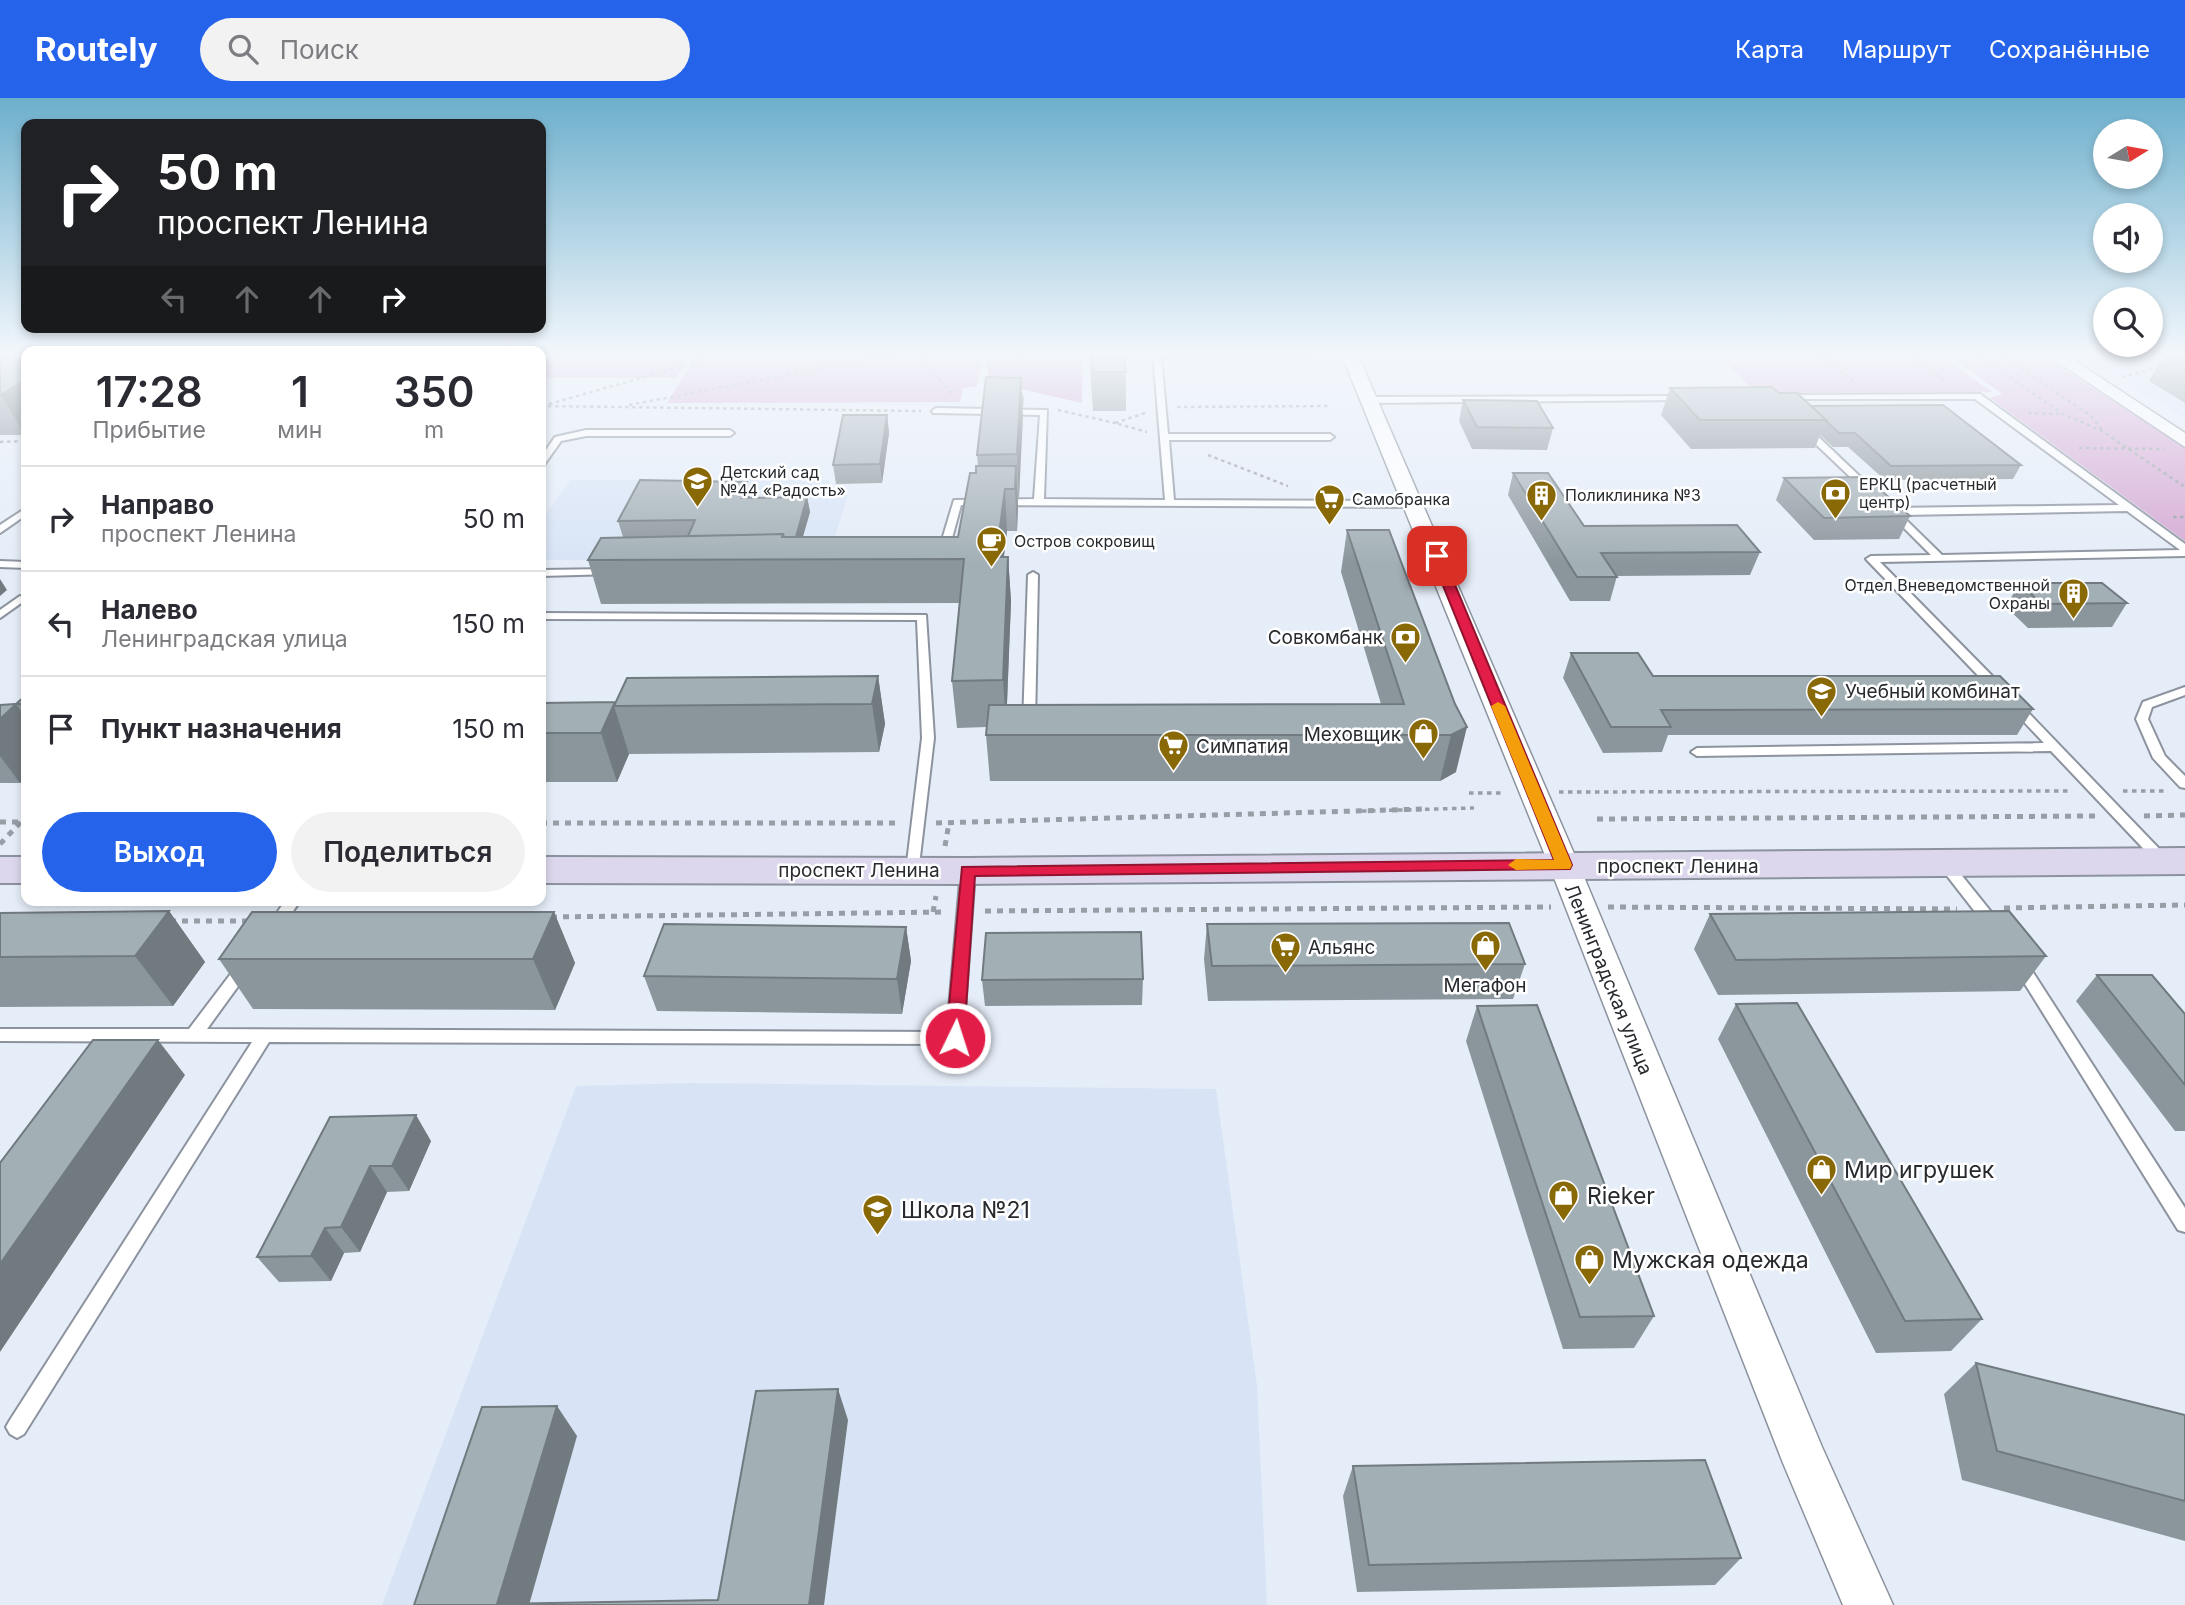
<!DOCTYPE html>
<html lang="ru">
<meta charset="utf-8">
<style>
body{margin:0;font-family:Inter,sans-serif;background:#f2f2f3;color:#2b2b33;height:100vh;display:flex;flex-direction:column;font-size:26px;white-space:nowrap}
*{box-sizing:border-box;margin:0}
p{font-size:23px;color:#7c7c81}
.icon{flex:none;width:38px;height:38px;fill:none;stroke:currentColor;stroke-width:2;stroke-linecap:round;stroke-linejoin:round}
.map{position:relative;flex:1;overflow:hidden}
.details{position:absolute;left:21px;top:248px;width:525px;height:560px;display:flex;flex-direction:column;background:#fff;border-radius:14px;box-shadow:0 4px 10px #0003}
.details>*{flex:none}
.hud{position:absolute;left:21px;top:21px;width:525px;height:214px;border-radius:14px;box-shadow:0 4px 10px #0003;background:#202124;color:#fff;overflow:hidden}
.needle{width:46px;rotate:79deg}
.fabs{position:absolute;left:2093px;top:21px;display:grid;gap:14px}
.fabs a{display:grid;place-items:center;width:70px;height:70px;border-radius:50%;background:#fff;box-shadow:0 4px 10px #0003;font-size:35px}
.pin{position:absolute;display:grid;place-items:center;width:60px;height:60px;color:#fff;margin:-30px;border-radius:14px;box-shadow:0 4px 10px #0006}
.me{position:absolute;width:77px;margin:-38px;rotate:4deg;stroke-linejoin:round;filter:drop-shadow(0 0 5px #0008)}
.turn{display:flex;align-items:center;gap:24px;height:147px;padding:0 21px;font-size:32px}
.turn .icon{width:91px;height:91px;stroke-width:2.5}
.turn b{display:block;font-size:49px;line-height:60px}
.lanes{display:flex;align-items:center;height:66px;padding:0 21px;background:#0003;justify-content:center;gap:35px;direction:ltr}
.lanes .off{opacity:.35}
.eta{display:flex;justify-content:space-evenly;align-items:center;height:119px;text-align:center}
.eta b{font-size:42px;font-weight:600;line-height:49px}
.button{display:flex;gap:14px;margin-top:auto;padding:14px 21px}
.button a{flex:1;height:80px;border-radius:42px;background:#2563eb;color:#fff;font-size:28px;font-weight:600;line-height:80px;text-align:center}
.button a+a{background:#f2f2f3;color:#2b2b33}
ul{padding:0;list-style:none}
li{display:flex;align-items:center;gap:21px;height:105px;padding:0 21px;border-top:2px solid #e1e1e2}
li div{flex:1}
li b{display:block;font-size:26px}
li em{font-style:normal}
header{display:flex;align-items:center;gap:42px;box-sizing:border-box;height:98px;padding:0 35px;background:#2563eb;color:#fff}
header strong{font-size:33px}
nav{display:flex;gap:38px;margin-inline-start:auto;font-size:24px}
.search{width:490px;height:63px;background:#f2f2f3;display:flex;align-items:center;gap:18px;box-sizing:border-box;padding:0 24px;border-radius:38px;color:#7c7c81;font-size:26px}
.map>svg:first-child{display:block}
.built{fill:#d8e4f6}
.green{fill:#d5a8d3}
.forest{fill:#cc9ecb}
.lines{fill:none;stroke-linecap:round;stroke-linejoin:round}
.lane-casing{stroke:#8c939e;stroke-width:4}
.street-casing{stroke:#8c939e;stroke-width:3}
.secondary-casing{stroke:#8c939e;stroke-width:4}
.path-far2{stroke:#989ea6;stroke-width:2.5;stroke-dasharray:3.5 3.5;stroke-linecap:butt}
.path-far1{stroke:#989ea6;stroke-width:3.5;stroke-dasharray:4.5 4.5;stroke-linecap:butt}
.path{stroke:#989ea6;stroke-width:5;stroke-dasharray:6 6;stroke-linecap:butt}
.lane{fill:#fff;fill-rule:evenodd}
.street{fill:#fff;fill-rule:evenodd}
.secondary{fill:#dcd7ec;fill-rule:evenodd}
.wall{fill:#8b969c}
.shaded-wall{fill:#717a7f}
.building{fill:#a2afb5;stroke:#717a7f;stroke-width:2}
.route{fill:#e11d48;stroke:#92132f;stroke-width:2}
.slow{fill:#f59e0b}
.labels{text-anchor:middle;stroke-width:5;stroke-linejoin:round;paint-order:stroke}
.far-poi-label{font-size:16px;fill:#272a2e;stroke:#fff;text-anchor:start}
.poi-label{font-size:19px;fill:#272a2e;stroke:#fff;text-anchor:start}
.street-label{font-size:19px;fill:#272a2e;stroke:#fff}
.near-poi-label{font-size:23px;fill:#272a2e;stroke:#fff;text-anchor:start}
</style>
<header>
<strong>Routely</strong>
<div class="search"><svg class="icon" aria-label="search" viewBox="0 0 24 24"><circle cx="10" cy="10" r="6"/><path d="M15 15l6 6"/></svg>Поиск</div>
<nav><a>Карта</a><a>Маршрут</a><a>Сохранённые</a></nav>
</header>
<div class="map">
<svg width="2185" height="1507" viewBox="0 0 2185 1507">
<rect width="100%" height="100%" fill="#e5edf8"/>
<!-- built -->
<path class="built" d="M2076,255H2185V320Z
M570,382H830L826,397H848L828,462H541V424Z
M693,985L1216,991L1257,1287L1267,1507H382L576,988Z"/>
<!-- green -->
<path class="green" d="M541,255H693L676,280H541Z
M698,255H983L977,288L963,290L960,304L667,305Z
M1716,255H1937L1992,294L1757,295Z
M1946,255H2038L2185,349V443L1990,300L2002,296Z"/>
<!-- forest -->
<path class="forest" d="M986,255H1083L1082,305L989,284Z"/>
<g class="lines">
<defs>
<path id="lane" d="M1153,255H1310L1314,257L1310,259H1161L1168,336H1330L1334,339L1330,342H1169L1174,402L1414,403L1419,406L1414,409L961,407L948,455L947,457H939L938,455L954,402L1034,401L1040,317L933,315L932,313L936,310L1047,312L1044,401L1165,402Z
M1980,296L2185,446V458L1880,464L2002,588L2004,591L2002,594H1994L1866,461L1871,458L1931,457L1887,413L1892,410L2119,407L1975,301H1785L1781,299L1785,297ZM2127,413L2180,452L1942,457L1901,417Z
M1687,298V302H1684L1369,305L1365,302L1369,299Z
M1802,329H1808L1872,390V394H1866L1802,333Z
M586,332H730L734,335L730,338H586L561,343L544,367L541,368V359L555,339Z
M26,410V417L0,435V427Z
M0,463L26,464V470L0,469Z
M611,471L616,474L615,476L541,478V472Z
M1033,474L1038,477L1035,626L1029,630L1023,626L1028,477Z
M20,498L25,501L24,503L0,520V512Z
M541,515L926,517L934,640L918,776H908L906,773L922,640L917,522L541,521Z
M2185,589V597L2152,609L2148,621L2165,658L2185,678V690L2180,689L2153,660L2136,621L2143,604Z
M2015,604L2019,605L2168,760L2170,763L2168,766H2158L2051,653L1697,658L1691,654L1697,650L2044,645L2009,608Z
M1946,762L1951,764L2000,825L2002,829L2000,833H1990L1941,770L1939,767Z
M968,768L975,773L963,940L961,945L955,946L269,944L24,1336L17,1340L10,1336L6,1329L10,1322L252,944L0,943V931H189L239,865H249L252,869L207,931L947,934L961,773Z
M285,803H300L280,832H270L268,828Z
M2020,860L2025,862L2185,1110V1134L2178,1132L2015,870L2012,866L2015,862Z"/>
<path id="street" d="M1341,255H1357L1579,767L1822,1349L1893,1507H1843L1783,1365L1549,767Z
M2044,255H2063L2185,335V349Z"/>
<path id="secondary" d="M2185,750V776L968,786L541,785V759L968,760Z
M0,759H26V785H0Z"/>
</defs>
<!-- lane casing -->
<use href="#lane" class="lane-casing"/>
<!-- street casing -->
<use href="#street" class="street-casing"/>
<!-- secondary casing -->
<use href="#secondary" class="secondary-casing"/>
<!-- path-far2 -->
<path class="path-far2" d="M917,255L953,297
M1818,255L1853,283
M1907,255L1945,283
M1975,255L2063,316L2102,333L2185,389
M1998,255L2091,318L2102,332
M2122,279L2161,269
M549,306L694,265L709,255
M629,307L903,255
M541,308L921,313
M1177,309L1330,308
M1058,312L1115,325
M1145,315L1115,325L1147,334
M2028,315L2062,316
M0,344L26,343
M2079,350L2164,351
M1208,357L1288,388
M2173,419H2185"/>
<!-- path-far1 -->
<path class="path-far1" d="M2123,693H2167
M1559,694L2072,693
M1469,695H1505
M1362,713L1474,710"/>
<!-- path -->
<path class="path" d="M2144,718L2185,717
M1597,721L2097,718
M0,724H26
M541,725H900
M936,725L1425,711
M0,746L21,724
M945,748L949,725
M1608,809L1957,811
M2004,810L2185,807
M985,813L1551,809
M933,814L936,798
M551,819L945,814
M170,823H249"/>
<!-- lane -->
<use href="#lane" class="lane"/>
<!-- street -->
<use href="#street" class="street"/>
<!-- secondary -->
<use href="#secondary" class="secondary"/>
</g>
<!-- wall -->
<path class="wall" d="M0,255L25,337H0Z
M1089,255H1124L1126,274V313H1093Z
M2166,255H2185V305L2149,283Z
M1670,290L1779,295L1811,308L2021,367L2013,381L1885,382L1848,349H1833L1820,337L1815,350L1691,351L1661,317Z
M1022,294L1024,301L1023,309H1022L1019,399H1018L1017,433H1007L1004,459H1008L1011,503L1007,607L1381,606L1341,474L1347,432L1455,606L1456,674L1440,683H990L986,637L987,629L957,630L952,583L960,505L601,506L588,462L623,439L618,423L807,399L810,414L803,439H958L978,368L977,357Z
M1463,302L1553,330L1547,352L1472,351L1459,323Z
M887,317L889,335L882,385L836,386L833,367Z
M1513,375L1584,428L1760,454L1750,477L1617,478L1610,503H1570L1508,397Z
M1784,380L1910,418L1899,441L1814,442L1776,402Z
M2019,485L2127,505L2112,529L2028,530L2006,509Z
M1571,555L1653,578L2033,611L2017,637H1668L1662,654L1603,655L1563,580Z
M878,578L885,626L879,654L629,656L617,684H541V605H615Z
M26,597V679L20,685H0V607L16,606Z
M169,813L205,864L173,908L0,909V815Z
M554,814L575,865L555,912L253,911L219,861Z
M1710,816L2046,858L2020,893L1718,897L1694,851Z
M1207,826L1525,866L1513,901L1208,903L1204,861Z
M906,829L911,863L902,916L657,913L644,878Z
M2097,877L2185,916V1033H2175L2076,903Z
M1143,881L1142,907L985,908L982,882Z
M1736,906L1982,1221L1951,1253L1876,1255L1718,941Z
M1477,908L1654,1218L1634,1250L1563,1251L1466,943Z
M330,1019L431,1043L409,1093L387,1094L360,1154L344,1155L331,1183L279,1184L257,1159Z
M1976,1265L2185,1317V1443L1962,1382L1944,1296Z
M1353,1368L1741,1460L1715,1487L1357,1494L1343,1398Z"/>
<!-- shaded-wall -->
<path class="shaded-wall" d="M1021,280L1023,319L1019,399L1017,356Z
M26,281V336L25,337L1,297Z
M887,317L889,335L882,385L880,366Z
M1016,368L1018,410L1017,433L1015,391Z
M747,384L750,399L742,400Z
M1005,391L1007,433L998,503L996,459Z
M807,399L810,414L796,461L792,452Z
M1008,459L1011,503L1006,629L1003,582Z
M0,481L7,492L0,498Z
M878,578L885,626L879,654L872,606Z
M16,606L26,621V679L20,685L0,658V621Z
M614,608L629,656L617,684L601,635Z
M1467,629L1456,674L1440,683L1451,637Z
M169,813L205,864L173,908L135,858Z
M554,814L575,865L555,912L533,861Z
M906,829L911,863L902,916L897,881Z
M158,942L185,977L0,1254V1166Z
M416,1017L431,1043L409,1093L392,1068Z
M370,1068L387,1094L360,1154L341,1129Z
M325,1130L344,1155L331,1183L311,1158Z
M838,1291L848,1322L824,1507H809Z
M557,1308L577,1338L529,1507L497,1506Z"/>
<!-- building -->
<path class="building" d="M0,255H26V281L1,297H0Z
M1092,255H1124L1126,274H1093Z
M2169,255H2185V264Z
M986,279L1021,280L1017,356L977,357Z
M1772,289L1779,295H1797L1826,322H1700L1670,290Z
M1463,302L1537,303L1553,330L1477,329Z
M1943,307L2021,367L1891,368L1855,335H1839L1826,323V322L1811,308Z
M843,317H887L880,366L833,367Z
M976,368H1016L1015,391H1005L996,459H1008L1003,582L952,583L964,461L588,462L601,440L783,436L782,439H958L970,375H976Z
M1513,375H1548L1584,428L1737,427L1760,454L1601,455L1617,479H1577Z
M1866,379L1910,418L1824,420L1784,380Z
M640,382L747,384L742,400L807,399L796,439H784L783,436L688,438L695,422L618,423Z
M1347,432H1389L1455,606L1467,629L1451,637H986L989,607L1404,606Z
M2019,485H2102L2127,505L2042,506Z
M1571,555H1638L1653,578H2000L2033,611L1661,612L1671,629H1611Z
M878,578L872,606L614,608L627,580Z
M26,597V606H16Z
M615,604L601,635H541V605Z
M16,606L0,621V607Z
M169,813L135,858L0,859V815Z
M2009,813L2046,858L1736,862L1710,816Z
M252,814H554L533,861H219Z
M1509,825L1525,866L1212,868L1207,826Z
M664,826L906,829L897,881L644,878Z
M1141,834L1143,881L982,882L986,835Z
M2097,877H2152L2185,916V987Z
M1797,905L1982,1221L1905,1223L1736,906Z
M1537,907L1654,1218L1580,1219L1477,908Z
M93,942H158L0,1166V1065Z
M416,1017L392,1068H370L341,1129L325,1130L311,1158L257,1159L330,1019Z
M1976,1265L2185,1317V1403L1997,1353Z
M838,1291L809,1507H414L482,1309L557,1308L497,1506L718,1502L756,1293Z
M1705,1362L1741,1460L1369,1467L1353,1368Z"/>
<!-- sky -->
<linearGradient id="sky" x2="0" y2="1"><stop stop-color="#6dafcc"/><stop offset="0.55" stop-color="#f3f7fc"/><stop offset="1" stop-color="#f3f7fc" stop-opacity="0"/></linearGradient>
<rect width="2185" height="466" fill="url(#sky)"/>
<!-- route -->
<path class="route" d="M1437,455L1443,458L1572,767L1570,771L975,778L964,940L955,947L948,945L946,940L962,769L1554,762L1431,458Z"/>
<!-- slow -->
<path class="slow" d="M1498,604L1505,608L1572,767L1570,771L1516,772L1508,767L1516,761L1554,762L1491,608Z"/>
<!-- icons -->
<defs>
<symbol id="school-pin" viewBox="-11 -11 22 30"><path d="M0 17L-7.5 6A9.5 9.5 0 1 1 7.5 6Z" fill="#896806" stroke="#fff"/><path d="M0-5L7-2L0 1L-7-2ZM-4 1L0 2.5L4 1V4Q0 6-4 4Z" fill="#fff"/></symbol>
<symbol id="bank-pin" viewBox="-11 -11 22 30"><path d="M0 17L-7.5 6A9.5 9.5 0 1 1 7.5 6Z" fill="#896806" stroke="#fff"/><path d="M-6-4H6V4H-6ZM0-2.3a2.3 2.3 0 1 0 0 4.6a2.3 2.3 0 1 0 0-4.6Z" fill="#fff"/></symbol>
<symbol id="building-pin" viewBox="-11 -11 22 30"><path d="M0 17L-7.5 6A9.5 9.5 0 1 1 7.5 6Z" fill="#896806" stroke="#fff"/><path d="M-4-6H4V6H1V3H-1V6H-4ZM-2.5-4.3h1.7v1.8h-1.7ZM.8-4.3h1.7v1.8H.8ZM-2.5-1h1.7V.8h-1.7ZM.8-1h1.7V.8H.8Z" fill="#fff"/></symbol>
<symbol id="supermarket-pin" viewBox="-11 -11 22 30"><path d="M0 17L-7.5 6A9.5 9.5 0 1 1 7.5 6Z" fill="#896806" stroke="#fff"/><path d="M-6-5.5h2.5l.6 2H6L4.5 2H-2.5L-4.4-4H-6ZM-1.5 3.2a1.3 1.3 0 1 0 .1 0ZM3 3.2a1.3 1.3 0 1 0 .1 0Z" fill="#fff"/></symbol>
<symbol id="cafe-pin" viewBox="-11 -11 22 30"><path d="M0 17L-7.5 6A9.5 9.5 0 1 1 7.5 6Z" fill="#896806" stroke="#fff"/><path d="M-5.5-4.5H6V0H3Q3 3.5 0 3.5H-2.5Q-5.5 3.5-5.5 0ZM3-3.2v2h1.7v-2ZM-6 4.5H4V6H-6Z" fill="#fff"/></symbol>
<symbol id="university-pin" viewBox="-11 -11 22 30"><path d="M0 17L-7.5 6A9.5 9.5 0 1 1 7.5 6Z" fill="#896806" stroke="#fff"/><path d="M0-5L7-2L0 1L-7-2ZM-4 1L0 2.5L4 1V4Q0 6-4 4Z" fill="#fff"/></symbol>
<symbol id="shop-pin" viewBox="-11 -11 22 30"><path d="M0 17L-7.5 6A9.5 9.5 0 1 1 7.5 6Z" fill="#896806" stroke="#fff"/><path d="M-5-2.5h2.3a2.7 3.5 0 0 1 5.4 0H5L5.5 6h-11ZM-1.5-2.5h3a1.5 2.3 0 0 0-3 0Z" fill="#fff"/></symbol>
</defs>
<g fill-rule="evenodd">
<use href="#school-pin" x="680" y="366" width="35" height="47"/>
<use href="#bank-pin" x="1818" y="378" width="35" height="47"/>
<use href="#building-pin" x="1524" y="380" width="35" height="47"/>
<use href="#supermarket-pin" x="1312" y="384" width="35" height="47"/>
<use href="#cafe-pin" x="974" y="426" width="35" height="47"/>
<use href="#building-pin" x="2056" y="478" width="35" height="47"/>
<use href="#bank-pin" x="1388" y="522" width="35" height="47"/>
<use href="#university-pin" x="1804" y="576" width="35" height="47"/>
<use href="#shop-pin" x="1406" y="618" width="35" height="47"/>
<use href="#supermarket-pin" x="1156" y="630" width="35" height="47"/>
<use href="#shop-pin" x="1468" y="830" width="35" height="47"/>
<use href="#supermarket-pin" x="1268" y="832" width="35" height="47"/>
<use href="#shop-pin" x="1804" y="1054" width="35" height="47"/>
<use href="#shop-pin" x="1546" y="1080" width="35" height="47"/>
<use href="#school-pin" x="860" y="1094" width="35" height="47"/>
<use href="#shop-pin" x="1572" y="1144" width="35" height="47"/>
</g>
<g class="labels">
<!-- far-poi labels -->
<g class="far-poi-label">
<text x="720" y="380">Детский сад<tspan x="720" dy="18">№44 «Радость»</tspan></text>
<text x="1859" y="392">ЕРКЦ (расчетный<tspan x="1859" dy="18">центр)</tspan></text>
<text x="1565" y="403">Поликлиника №3</text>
<text x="1352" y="407">Самобранка</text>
<text x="1014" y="449">Остров сокровищ</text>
<text x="2050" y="493" text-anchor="end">Отдел Вневедомственной<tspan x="2050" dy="18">Охраны</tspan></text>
</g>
<!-- poi labels -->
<g class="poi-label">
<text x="1383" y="546" text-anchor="end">Совкомбанк</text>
<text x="1845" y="600">Учебный комбинат</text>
<text x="1401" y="643" text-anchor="end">Меховщик</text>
<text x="1196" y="655">Симпатия</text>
<text x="1308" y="856">Альянс</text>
<text x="1485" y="894" text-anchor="middle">Мегафон</text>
</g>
<!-- street labels -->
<g class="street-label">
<text x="1678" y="775">проспект Ленина</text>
<text x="859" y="779">проспект Ленина</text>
<text transform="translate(1609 881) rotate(68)" y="7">Ленинградская улица</text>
</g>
<!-- near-poi labels -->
<g class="near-poi-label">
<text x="1844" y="1080">Мир игрушек</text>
<text x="1587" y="1106">Rieker</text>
<text x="901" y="1120">Школа №21</text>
<text x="1612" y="1170">Мужская одежда</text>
</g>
</g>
</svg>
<div class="fabs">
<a><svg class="needle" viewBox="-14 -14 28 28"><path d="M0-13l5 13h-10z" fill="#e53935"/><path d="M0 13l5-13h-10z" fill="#7c7c81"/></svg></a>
<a><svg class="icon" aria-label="sound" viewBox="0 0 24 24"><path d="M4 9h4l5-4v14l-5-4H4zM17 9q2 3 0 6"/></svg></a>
<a><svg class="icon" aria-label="search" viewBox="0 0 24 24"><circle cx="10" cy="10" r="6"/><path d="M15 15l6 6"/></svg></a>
</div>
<div class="pin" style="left:1437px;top:458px;background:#d93025"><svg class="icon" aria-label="arrive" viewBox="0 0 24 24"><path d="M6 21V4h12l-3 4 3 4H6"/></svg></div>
<svg class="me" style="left:955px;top:940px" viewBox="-20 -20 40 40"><circle r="17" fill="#e11d48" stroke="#fff" stroke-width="3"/><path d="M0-11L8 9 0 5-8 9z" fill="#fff"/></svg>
<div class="hud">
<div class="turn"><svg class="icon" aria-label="right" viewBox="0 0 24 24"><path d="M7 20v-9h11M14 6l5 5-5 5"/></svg><div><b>50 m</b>проспект Ленина</div></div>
<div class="lanes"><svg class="icon off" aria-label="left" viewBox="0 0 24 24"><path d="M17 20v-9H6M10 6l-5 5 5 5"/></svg><svg class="icon off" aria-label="ahead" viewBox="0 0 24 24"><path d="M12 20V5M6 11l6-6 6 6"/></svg><svg class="icon off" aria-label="ahead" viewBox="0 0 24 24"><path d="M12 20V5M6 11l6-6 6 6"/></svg><svg class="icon" aria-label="right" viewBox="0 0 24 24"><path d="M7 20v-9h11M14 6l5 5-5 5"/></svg></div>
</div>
<section class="details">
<div class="eta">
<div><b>17:28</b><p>Прибытие</p></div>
<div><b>1</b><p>мин</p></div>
<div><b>350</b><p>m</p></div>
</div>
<ul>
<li><svg class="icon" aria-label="right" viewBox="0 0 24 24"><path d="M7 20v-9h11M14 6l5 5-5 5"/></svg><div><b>Направо</b><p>проспект Ленина</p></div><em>50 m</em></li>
<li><svg class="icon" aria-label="left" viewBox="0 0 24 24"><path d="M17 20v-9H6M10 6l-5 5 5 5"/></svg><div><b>Налево</b><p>Ленинградская улица</p></div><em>150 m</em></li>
<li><svg class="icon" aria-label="arrive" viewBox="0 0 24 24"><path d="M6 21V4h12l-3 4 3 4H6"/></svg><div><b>Пункт назначения</b></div><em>150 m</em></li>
</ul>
<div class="button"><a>Выход</a><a>Поделиться</a></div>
</section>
</div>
